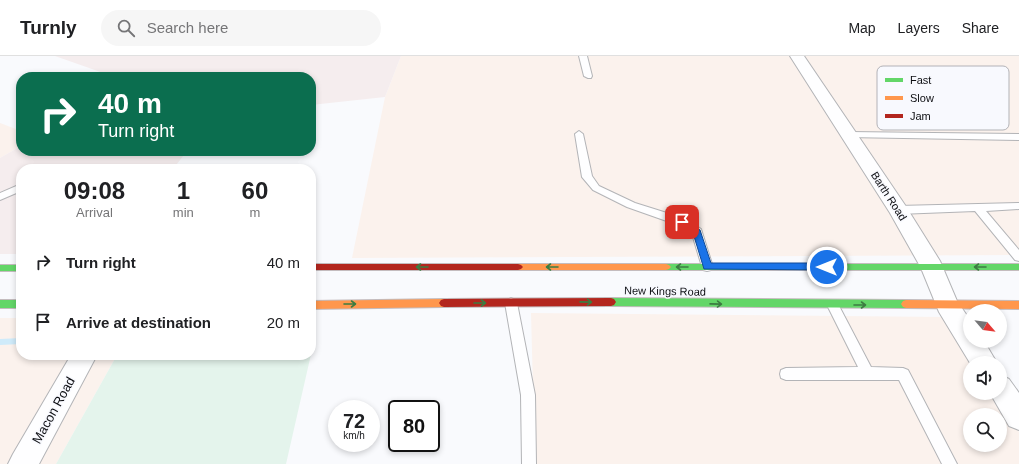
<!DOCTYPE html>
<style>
body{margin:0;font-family:Helvetica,sans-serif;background:#f6f6f6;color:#202124;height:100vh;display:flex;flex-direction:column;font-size:15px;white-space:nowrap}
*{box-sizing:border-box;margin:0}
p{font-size:13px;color:#757577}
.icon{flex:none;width:22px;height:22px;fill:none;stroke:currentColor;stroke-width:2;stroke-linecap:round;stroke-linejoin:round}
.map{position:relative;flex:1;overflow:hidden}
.sheet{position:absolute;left:16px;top:108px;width:300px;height:196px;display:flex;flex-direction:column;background:#fff;border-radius:16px;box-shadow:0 2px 6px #0003}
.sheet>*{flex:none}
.guide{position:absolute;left:16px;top:16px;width:300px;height:84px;border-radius:16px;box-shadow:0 2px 6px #0003;background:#0b6e4f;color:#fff;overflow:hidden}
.needle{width:26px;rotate:118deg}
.fabs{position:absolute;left:963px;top:248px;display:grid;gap:8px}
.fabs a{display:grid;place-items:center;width:44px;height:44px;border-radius:50%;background:#fff;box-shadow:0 2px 6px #0003;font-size:20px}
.speed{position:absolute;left:328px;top:344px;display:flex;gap:8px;font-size:20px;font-weight:700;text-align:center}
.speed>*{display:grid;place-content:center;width:52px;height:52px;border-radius:50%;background:#fff;box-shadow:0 2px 6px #0003;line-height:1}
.speed small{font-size:10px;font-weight:400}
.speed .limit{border:2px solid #111;border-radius:6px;background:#fff;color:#111}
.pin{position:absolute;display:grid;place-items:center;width:34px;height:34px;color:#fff;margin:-17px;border-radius:8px;box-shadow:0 2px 6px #0006}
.me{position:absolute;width:44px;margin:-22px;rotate:270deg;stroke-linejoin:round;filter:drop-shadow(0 0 3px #0008)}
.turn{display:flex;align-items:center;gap:14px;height:84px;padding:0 16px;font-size:18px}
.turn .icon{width:52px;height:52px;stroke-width:2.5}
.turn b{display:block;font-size:28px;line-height:34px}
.eta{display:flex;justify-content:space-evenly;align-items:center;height:68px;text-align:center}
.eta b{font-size:24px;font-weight:700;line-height:28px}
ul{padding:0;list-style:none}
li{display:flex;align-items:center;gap:12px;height:60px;padding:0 16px}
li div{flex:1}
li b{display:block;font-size:15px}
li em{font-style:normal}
header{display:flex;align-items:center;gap:24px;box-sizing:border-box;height:56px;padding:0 20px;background:#fff;border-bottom:1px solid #e0e0e0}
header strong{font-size:19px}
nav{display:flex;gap:22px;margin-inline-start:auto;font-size:14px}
.search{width:280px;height:36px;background:#f6f6f6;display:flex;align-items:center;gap:10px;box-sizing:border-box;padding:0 14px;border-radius:22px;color:#757577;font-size:15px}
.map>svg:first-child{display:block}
.commercial{fill:#fbf2ed;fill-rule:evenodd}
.industrial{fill:#f5edee}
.green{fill:#e4f4ec}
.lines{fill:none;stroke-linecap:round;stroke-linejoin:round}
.stream{fill:#cfebfa;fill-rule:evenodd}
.lane-casing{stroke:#b3b4b7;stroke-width:2}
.street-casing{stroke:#b3b4b7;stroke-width:2}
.fast-casing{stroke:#c4bcbe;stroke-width:2}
.slow-casing{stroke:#c4bcbe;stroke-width:2}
.jam-casing{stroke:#c4bcbe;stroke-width:2}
.lane{fill:#fefeff;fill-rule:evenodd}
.street{fill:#fefeff;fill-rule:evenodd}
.fast{fill:#63d668;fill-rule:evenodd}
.slow{fill:#ff974d;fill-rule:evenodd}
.jam{fill:#b3261e;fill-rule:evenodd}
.oneway{stroke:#3c7c41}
.route{fill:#1a73e8;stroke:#114b97}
.labels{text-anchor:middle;stroke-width:3;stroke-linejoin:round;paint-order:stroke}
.street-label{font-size:11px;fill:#0d0e12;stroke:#f8f9fe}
.near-street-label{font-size:13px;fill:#0d0e12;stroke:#f8f9fe}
.key{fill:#f8f9fe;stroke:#b2b2b7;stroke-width:1}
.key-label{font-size:11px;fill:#0d0e12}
</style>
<header>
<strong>Turnly</strong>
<div class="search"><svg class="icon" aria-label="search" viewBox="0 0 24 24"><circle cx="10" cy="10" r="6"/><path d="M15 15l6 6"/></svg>Search here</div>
<nav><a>Map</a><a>Layers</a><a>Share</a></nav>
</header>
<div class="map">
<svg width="1019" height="408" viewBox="0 0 1019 408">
<rect width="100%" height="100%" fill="#f9fafd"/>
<!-- commercial -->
<path class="commercial" d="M401,0H1019V199L352,202L385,41Z
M0,67L21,75V90L0,102Z
M531,257L945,261L970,307V337H994L1019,376V408H535ZM970,359H1000V389H970Z
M0,262H21V299H117L56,408H0Z"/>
<!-- industrial -->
<path class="industrial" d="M55,0H401L385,41L311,49V21H107L109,19Z
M21,90V95H187L173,113H21V198H0V102Z"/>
<!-- green -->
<path class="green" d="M311,294H312L286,408H56L117,299H311Z"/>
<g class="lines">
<!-- stream -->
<path class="stream" d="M21,282V288L0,289V283Z"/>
<defs>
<path id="lane" d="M579,0H587L592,20L591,22H588L584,20Z
M579,75L583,78L592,120L599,130L635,147L686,163L701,173L713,211L711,214L707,215L703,214L692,178L678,169L627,151L593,134L582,121L575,78Z
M849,76L1019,78V84L846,81L845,79Z
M21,128V135L0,144V137Z
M1019,147V153L986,155L1019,194V205L1015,204L975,155L898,158L893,154L898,150Z
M511,242L515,244L517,247L535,339L536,408H522L521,339L505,247L507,244Z
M833,244L837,246L871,311L903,312L908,314L957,408H942L899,324H786L781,322L780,318L781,314L786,312L858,311L827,249L829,246Z"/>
<path id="street" d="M790,0H804L905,149L940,205L957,245L970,264V285H984L997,307H970L939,256L921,212L890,157Z
M71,299H97L39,408H8L13,398Z
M1000,319L1009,323L1019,337V374L1009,370L990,337H1000Z"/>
<path id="fast" d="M666,208H1019V214H666L663,213L661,211L663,209Z
M0,209H21V215H0Z
M611,242L906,244L909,245L911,248L909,251L906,252L611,250L608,249L606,246L608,243Z
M0,244H21V252H0Z"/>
<path id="slow" d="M518,208H666L669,209L671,211L669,213L666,214H518L515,213L513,211L515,209Z
M444,243L447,244L449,247L447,250L444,251L311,253V245Z
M906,244L1019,245V253L906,252L903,251L901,248L903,245Z"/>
<path id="jam" d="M311,208H518L521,209L523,211L521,213L518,214H311Z
M611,242L614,243L616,246L614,249L611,250L444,251L441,250L439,247L441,244L444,243Z"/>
</defs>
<!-- lane casing -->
<use href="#lane" class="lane-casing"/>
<!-- street casing -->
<use href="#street" class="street-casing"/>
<!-- fast casing -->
<use href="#fast" class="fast-casing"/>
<!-- slow casing -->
<use href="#slow" class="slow-casing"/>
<!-- jam casing -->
<use href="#jam" class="jam-casing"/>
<!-- lane -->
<use href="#lane" class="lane"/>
<!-- street -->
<use href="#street" class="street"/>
<!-- fast -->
<use href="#fast" class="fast"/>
<!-- slow -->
<use href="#slow" class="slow"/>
<!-- jam -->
<use href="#jam" class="jam"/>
</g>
<!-- one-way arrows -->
<defs><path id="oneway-shaft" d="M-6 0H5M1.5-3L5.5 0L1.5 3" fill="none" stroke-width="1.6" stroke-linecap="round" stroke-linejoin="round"/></defs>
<g class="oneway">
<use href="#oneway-shaft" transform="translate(422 211) rotate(180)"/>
<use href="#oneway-shaft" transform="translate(552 211) rotate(180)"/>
<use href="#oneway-shaft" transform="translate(682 211) rotate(180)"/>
<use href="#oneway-shaft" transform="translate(980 211) rotate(-180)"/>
<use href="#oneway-shaft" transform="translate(586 246) rotate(1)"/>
<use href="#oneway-shaft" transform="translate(480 247)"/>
<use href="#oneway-shaft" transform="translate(350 248)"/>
<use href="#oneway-shaft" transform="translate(716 248) rotate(1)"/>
<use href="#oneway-shaft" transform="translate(860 249)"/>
</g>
<!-- route -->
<path class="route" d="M682,163L700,174L711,207H827L832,211L827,214L704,213L693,177L678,166Z"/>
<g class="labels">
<!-- street labels -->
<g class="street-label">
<text transform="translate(889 140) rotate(57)" y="4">Barth Road</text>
<text transform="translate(665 235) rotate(1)" y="4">New Kings Road</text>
</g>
<!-- near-street labels -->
<g class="near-street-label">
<text transform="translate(53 354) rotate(-61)" y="5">Macon Road</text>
</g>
</g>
<!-- legend -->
<rect x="877" y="10" width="132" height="64" rx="6" class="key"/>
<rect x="885" y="22" width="18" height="4" fill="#63d668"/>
<rect x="885" y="40" width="18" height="4" fill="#ff974d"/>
<rect x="885" y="58" width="18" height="4" fill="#b3261e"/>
<g class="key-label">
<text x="910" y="28">Fast</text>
<text x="910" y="46">Slow</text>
<text x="910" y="64">Jam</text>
</g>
</svg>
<div class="fabs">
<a><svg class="needle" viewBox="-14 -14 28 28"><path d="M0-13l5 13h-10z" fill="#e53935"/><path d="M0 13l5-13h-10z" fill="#757577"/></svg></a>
<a><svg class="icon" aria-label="sound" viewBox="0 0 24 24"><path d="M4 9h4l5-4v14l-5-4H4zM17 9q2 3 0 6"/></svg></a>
<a><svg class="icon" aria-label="search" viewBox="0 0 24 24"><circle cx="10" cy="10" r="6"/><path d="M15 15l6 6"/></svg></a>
</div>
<div class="speed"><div>72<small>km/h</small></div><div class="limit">80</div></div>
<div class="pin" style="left:682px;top:166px;background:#d93025"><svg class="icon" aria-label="arrive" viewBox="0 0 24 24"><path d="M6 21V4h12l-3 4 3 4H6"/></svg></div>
<svg class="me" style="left:827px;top:211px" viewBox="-20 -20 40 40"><circle r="17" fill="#1a73e8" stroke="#fff" stroke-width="3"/><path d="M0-11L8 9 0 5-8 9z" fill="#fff"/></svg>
<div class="guide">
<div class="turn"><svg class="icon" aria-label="right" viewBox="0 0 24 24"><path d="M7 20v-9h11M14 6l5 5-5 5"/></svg><div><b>40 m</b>Turn right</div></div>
</div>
<section class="sheet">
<div class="eta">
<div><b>09:08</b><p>Arrival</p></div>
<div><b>1</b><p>min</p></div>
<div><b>60</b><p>m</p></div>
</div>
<ul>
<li><svg class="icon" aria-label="right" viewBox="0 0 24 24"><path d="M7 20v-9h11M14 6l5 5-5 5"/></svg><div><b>Turn right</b></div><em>40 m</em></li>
<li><svg class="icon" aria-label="arrive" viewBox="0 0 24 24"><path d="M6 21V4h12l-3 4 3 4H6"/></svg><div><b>Arrive at destination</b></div><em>20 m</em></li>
</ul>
</section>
</div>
